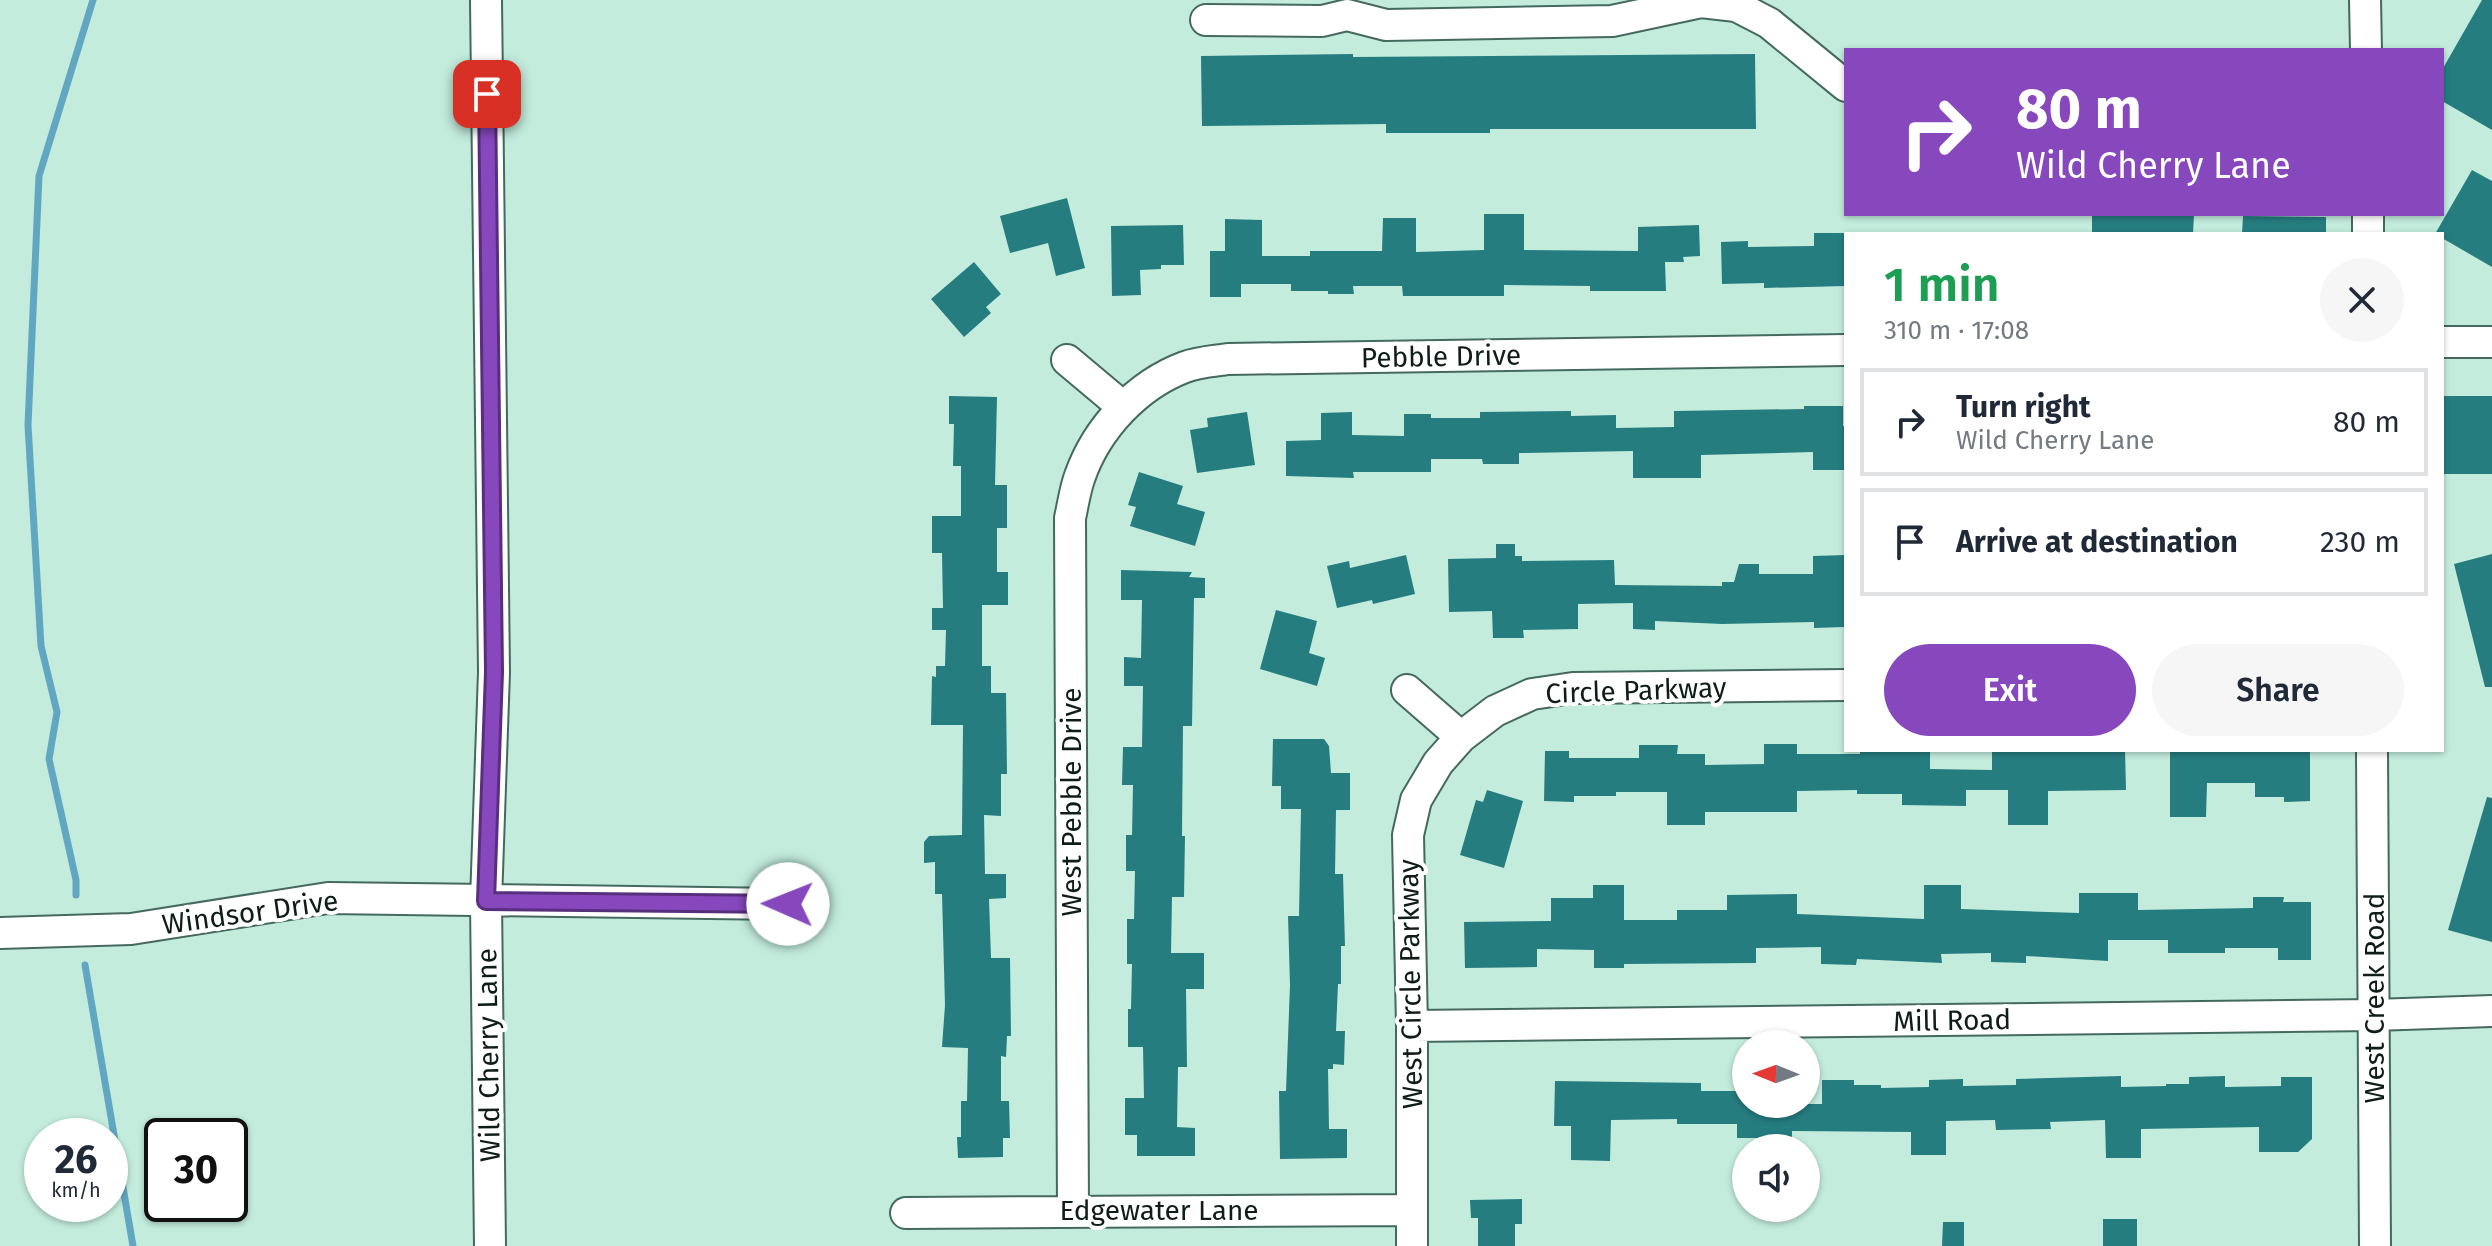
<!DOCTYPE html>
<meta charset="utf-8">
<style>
body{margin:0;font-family:"Fira Sans",sans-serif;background:#f6f6f7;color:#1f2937;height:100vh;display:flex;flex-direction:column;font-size:30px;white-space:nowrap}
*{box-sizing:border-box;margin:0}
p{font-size:26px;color:#747a83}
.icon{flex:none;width:44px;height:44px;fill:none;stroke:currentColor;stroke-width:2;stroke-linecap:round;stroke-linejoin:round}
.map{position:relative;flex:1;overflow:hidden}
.sheet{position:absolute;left:1844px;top:232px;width:600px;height:520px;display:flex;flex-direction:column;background:#fff;border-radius:0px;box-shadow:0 2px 6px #0004}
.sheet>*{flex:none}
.hud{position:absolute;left:1844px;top:48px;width:600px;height:168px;border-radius:0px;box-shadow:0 2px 6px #0004;background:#8748be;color:#fff;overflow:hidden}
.needle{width:52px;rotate:271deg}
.controls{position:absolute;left:1732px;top:1030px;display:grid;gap:16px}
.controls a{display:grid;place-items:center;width:88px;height:88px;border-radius:50%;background:#fff;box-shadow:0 2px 6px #0004;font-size:40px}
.speed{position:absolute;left:24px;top:1118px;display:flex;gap:16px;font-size:40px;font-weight:700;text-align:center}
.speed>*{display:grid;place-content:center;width:104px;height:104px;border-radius:50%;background:#fff;box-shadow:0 2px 6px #0004;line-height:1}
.speed small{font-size:20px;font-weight:400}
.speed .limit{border:4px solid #111;border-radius:12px;background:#fff;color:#111}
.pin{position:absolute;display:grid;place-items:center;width:68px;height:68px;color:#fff;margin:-34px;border-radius:16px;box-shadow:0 4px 12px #0006}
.me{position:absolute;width:88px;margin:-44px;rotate:271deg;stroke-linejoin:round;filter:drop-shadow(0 0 6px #0008)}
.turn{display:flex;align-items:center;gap:28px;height:168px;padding:0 40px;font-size:36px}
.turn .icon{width:104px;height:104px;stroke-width:2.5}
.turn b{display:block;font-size:56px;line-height:68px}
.round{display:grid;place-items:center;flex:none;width:84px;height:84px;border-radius:42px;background:#f6f6f7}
.overview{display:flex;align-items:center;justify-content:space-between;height:136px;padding:0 40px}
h1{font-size:48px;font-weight:600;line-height:60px;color:#1e9e55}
.cta{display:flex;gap:16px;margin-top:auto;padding:16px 40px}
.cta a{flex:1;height:92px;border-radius:48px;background:#8748be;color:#fff;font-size:32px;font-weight:600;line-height:92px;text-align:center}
.cta a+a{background:#f6f6f7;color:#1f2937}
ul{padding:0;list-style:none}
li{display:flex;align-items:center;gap:24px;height:108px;margin:0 16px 12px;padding:0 24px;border:4px solid #e0e1e3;border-radius:0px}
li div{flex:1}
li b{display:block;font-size:30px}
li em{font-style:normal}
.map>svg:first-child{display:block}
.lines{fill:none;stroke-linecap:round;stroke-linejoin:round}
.stream{stroke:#62a7c2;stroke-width:7}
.building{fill:#267d80}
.minor-casing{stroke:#45695e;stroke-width:34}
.minor{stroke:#fff;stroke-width:30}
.route-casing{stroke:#582f7c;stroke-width:20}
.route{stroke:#8748be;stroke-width:14}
.labels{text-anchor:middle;stroke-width:8;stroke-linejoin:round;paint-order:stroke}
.street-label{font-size:28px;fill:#0e1d18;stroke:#fff}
</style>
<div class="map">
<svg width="2492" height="1246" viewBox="0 0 2492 1246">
<rect width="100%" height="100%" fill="#c3ecdd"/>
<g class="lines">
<!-- stream -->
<path class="stream" d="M76,895V880L49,759L57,712L41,646L28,425L39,176L93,0
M85,965L133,1246"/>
</g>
<!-- building -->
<path class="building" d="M2482,0H2492V130L2442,101V70Z
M1353,54V57L1755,54L1756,129H1490V133H1386V124L1202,126L1201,56Z
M2472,170L2492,181V267L2442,238V234H2435Z
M1067,198L1085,268L1056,276L1048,243L1010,253L1000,216Z
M1484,214H1524V250L1638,251V227L1699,225L1700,256L1683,257L1684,262H1665L1666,291H1590V286L1504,285V296H1403L1402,286H1353L1354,294H1328V291H1291V284H1241V297H1210V251H1225V219L1262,220V256H1310V251H1382L1383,218H1416V252L1484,250Z
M2092,214H2194L2193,234H2092Z
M2243,216L2326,217V234H2242Z
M1183,225L1184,265H1161V269L1140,270L1141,295L1112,296L1111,226Z
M1814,233H1846V286L1764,288V283L1722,284L1721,242L1748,241V247L1814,246Z
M974,262L1001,294L986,307L991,313L964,337L931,299Z
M949,396L997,397L995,485H1007V528H997V572H1008V605H982V666H991V693H1006L1007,774H1001V816L984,815L985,874H1006V898L989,899L991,958H1010L1011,1036H1007L1006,1057L1001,1056V1101H1009L1010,1138H1003V1157L958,1158L957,1137H961V1101H967L968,1048L942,1047L945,1005L942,894H935V862L924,863V842L929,836L962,835L963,725H931L932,676L936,677V666H945L946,630H932V608H943L942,553H932V516H961V466H953L954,424H949Z
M2442,396H2492V474H2442Z
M1804,406H1843V426H1846V470H1813V452L1701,455V478H1633V451L1519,453V464H1483L1482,459H1431V472H1353L1354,478L1286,476V441L1321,440V413L1352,412V435L1404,436V414H1431V418H1480V412L1571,411V416L1616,415V428L1674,427V411L1804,409Z
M1247,412L1255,465L1197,473L1190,430L1208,427L1207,418Z
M1139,472L1183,486L1177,504L1205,512L1195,546L1130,526L1136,507L1128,505Z
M1496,544H1515V556H1522V561L1614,560L1615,585L1722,586V582H1734L1739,564H1759V574H1813V556L1846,555L1845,627L1814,628V622L1722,624L1655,621V630L1633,629V603L1578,604V629L1523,630L1524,638H1493L1492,611L1449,612L1448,559L1496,558Z
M2492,554V687H2485L2454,564Z
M1406,555L1415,594L1373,604L1372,600L1337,608L1327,566L1349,561L1350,568Z
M1121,570L1192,572L1189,577L1205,578V598H1194L1192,726H1183L1182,836H1185L1184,897H1172L1171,953H1204V989H1186L1187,1067H1178L1177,1127L1195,1128V1156H1137V1135H1125V1098H1144L1143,1047H1128V1009H1131L1132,964H1127V919H1134L1135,871H1126V835H1132L1133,785H1122L1123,747H1142L1143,686H1124V657L1141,658L1142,600H1121Z
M1276,610L1317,621L1309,653L1325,658L1317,686L1260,669Z
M1273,739H1324L1329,746L1331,773H1350V810H1336L1335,874H1343L1345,946H1341V984H1338L1336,1031H1345L1344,1065L1333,1064V1069H1328L1329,1129H1347V1158L1280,1159L1279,1091H1286L1290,985L1288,916H1299L1301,809H1281V786H1272Z
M1764,744H1797V754H1860V750H1930V769L1992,770V750H2125L2126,790L2048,791V825H2008V790H1966V806L1902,805V794H1857V790L1797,791V812H1705V825H1667V792H1616V796H1574V802L1544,801L1545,751H1569V758H1639V745H1678L1677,754H1705V765L1764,764Z
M2170,750L2310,751V801L2284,802V797H2255V783H2207L2206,817H2170Z
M1487,790L1523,801L1504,868L1460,855L1476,800L1483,802Z
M2487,797L2492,798V942L2448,930Z
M1593,885H1624V920H1677V910H1727V895L1797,894V914L1924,919V885H1961V909L2079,913V893H2138V910L2253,908V897H2284L2283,902H2311V960H2278V948H2225V953H2168V940H2108V961L2026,956V963L1991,962V953L1941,954L1942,963L1857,959L1856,965L1821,964V947L1756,948V963L1624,964V968H1594V950L1537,949V967L1465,968L1464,922L1551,921V898H1593Z
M2121,1076V1087L2166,1086V1084H2189V1077L2225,1076V1087L2281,1086V1077H2312V1139L2298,1152H2259V1127L2141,1129V1158H2106L2105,1120L2050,1122L2051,1129L1996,1130L1995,1120L1946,1121V1155H1911V1132L1792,1131V1138H1737V1124H1677V1119L1611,1120L1610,1161L1571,1160V1126H1554L1555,1081L1701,1083V1091H1746V1104H1822V1080H1854V1085H1881V1088L1929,1087V1080L1963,1079V1086L2016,1085V1079Z
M1522,1199V1224H1515V1246H1478V1218H1471L1470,1200Z
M2103,1219H2137V1246H2103Z
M1943,1222H1964V1246H1942Z"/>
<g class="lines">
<defs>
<path id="minor" d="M486,0L494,672L486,901L490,1246
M2365,0L2366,50
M1206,20L1322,21L1347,15L1386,25L1612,21L1701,2L1736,6L1769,23L1846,86
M2368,214V234
M2442,342H2492
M1067,360L1123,407
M1407,690L1461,737
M2372,750L2375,1246
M0,933L131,929L328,898L788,904
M1412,1026L2374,1015L2492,1011
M1073,1210L1070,518C1073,505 1075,489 1080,476C1097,428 1137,385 1185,367C1198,362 1215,361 1228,359L1846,350
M906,1213L1412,1210
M1412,1246V1026L1408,835L1416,800L1438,763L1461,737L1495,711L1532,694L1573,688L1846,685"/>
</defs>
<!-- minor casing -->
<use href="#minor" class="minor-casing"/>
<!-- minor -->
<use href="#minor" class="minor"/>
</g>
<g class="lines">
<defs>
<path id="route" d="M487,94L494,672L486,901L788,904"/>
</defs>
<!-- route casing -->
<use href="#route" class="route-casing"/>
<!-- route -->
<use href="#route" class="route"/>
</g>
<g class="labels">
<!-- street labels -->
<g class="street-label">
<text transform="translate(1441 356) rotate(-1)" y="10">Pebble Drive</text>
<text transform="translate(1636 690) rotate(-2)" y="10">Circle Parkway</text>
<text transform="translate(1071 802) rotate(-90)" y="10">West Pebble Drive</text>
<text transform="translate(250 912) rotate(-8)" y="10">Windsor Drive</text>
<text transform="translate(1410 984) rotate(-91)" y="10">West Circle Parkway</text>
<text transform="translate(2374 998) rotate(-90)" y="10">West Creek Road</text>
<text transform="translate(1952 1020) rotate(-1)" y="10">Mill Road</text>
<text transform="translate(488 1055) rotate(-91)" y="10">Wild Cherry Lane</text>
<text x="1159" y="1220">Edgewater Lane</text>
</g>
</g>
</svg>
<div class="controls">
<a><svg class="needle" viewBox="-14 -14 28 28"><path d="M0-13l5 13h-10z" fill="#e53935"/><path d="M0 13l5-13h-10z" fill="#747a83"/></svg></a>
<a><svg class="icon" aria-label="sound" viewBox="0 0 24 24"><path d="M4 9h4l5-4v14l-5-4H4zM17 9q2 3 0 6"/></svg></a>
</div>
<div class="speed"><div>26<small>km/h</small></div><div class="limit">30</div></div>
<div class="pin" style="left:487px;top:94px;background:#d93025"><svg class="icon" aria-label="arrive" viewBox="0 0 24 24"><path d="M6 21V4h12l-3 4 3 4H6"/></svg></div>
<svg class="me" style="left:788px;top:904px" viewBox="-20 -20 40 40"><circle r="19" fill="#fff"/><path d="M0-13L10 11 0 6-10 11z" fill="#8748be"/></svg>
<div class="hud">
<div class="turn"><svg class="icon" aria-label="right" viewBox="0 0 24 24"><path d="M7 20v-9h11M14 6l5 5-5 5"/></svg><div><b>80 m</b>Wild Cherry Lane</div></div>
</div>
<section class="sheet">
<div class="overview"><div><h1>1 min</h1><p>310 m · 17:08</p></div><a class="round"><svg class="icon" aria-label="close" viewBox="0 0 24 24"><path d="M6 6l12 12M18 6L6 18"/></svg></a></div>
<ul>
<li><svg class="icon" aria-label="right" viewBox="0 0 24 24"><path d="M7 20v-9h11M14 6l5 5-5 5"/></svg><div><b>Turn right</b><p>Wild Cherry Lane</p></div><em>80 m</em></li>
<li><svg class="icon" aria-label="arrive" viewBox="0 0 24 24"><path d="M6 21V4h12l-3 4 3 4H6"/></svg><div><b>Arrive at destination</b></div><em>230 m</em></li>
</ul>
<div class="cta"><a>Exit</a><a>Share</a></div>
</section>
</div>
